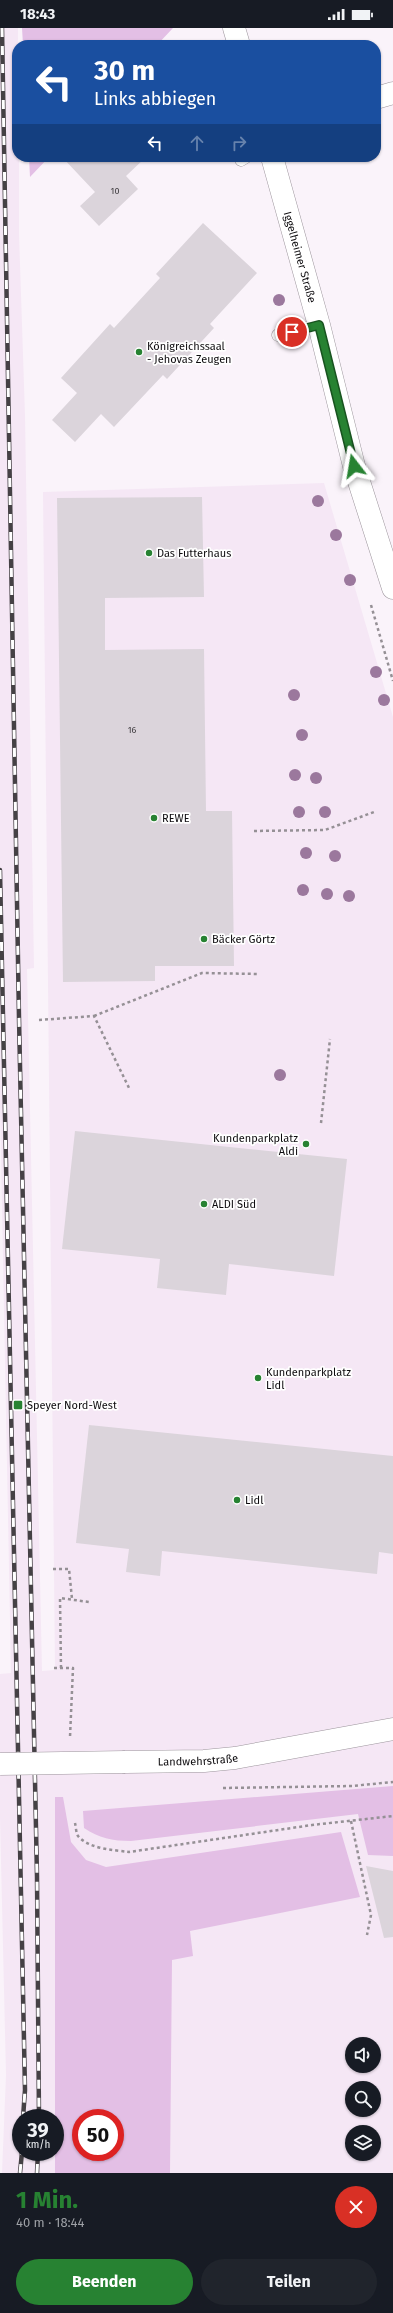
<!DOCTYPE html>
<html lang="de">
<meta charset="utf-8">
<style>
body{margin:0;font-family:"Fira Sans",sans-serif;background:#20242c;color:#f1f3f6;height:100vh;display:flex;flex-direction:column;font-size:15px;white-space:nowrap}
*{box-sizing:border-box;margin:0}
p{font-size:13px;color:#9ea1a6}
.icon{flex:none;width:22px;height:22px;fill:none;stroke:currentColor;stroke-width:2;stroke-linecap:round;stroke-linejoin:round}
.map{position:relative;height:2145px;overflow:hidden}
.drawer{display:flex;flex-direction:column;background:#171b24;flex:1}
.drawer>*{flex:none}
.guide{position:absolute;left:12px;top:12px;width:369px;height:122px;border-radius:16px;box-shadow:0 1px 3px #0004;background:#1a4fa0;color:#fff;overflow:hidden}
.tools{position:absolute;left:345px;top:2009px;display:grid;gap:8px}
.tools a{display:grid;place-items:center;width:36px;height:36px;border-radius:50%;background:#171b24;box-shadow:0 1px 3px #0004;font-size:20px}
.speed{position:absolute;left:12px;top:2081px;display:flex;gap:8px;font-size:20px;font-weight:700;text-align:center}
.speed>*{display:grid;place-content:center;width:52px;height:52px;border-radius:50%;background:#171b24;box-shadow:0 1px 3px #0004;line-height:1}
.speed small{font-size:10px;font-weight:400}
.speed .limit{border:6px solid #d22;background:#fff;color:#111}
.pin{position:absolute;display:grid;place-items:center;width:34px;height:34px;color:#fff;margin:-17px;border:2px solid #fff;border-radius:50%;box-shadow:0 1px 4px #0007}
.me{position:absolute;width:44px;margin:-22px;rotate:346deg;stroke-linejoin:round;filter:drop-shadow(0 0 3px #0008)}
.turn{display:flex;align-items:center;gap:14px;height:84px;padding:0 16px;font-size:18px}
.turn .icon{width:52px;height:52px;stroke-width:2.5}
.turn b{display:block;font-size:28px;line-height:34px}
.lanes{display:flex;align-items:center;height:38px;padding:0 16px;background:#0003;justify-content:center;gap:20px;direction:ltr}
.lanes .off{opacity:.35}
.round{display:grid;place-items:center;flex:none;width:42px;height:42px;border-radius:21px;background:#20242c}
.headline{display:flex;align-items:center;justify-content:space-between;height:68px;padding:0 16px}
h1{font-size:24px;font-weight:700;line-height:30px;color:#278232}
.cta{display:flex;gap:8px;margin-top:auto;padding:8px 16px}
.cta a{flex:1;height:46px;border-radius:24px;background:#278232;color:#fff;font-size:16px;font-weight:700;line-height:46px;text-align:center}
.cta a+a{background:#20242c;color:#f1f3f6}
.status{display:flex;justify-content:space-between;align-items:center;height:28px;padding:0 20px;background:#171b24;direction:ltr}
.status svg{height:11px;fill:currentColor}
.map>svg:first-child{display:block}
.built{fill:#f5e7f5;fill-rule:evenodd}
.green{fill:#e3bfe5;fill-rule:evenodd}
.building{fill:#dbd4db}
.lines{fill:none;stroke-linecap:round;stroke-linejoin:round}
.service-casing{stroke:#9c959c;stroke-width:13}
.minor-casing{stroke:#9c959c;stroke-width:23}
.secondary-casing{stroke:#9c959c;stroke-width:23}
.path{stroke:#959095;stroke-width:2.5;stroke-dasharray:3 3;stroke-linecap:butt}
.service{stroke:#fff;stroke-width:12}
.minor{stroke:#fff;stroke-width:22}
.secondary{stroke:#fff;stroke-width:22}
.rail-casing{stroke:#454145;stroke-width:4.5}
.rail{stroke:#fff;stroke-width:3;stroke-dasharray:9;stroke-linecap:butt}
.secondary-bridge-casing{stroke:#9c959c;stroke-width:23;stroke-linecap:butt}
.secondary-bridge{stroke:#fff;stroke-width:22}
.tree{fill:#9b789d}
.route-casing{stroke:#195420;stroke-width:10}
.route{stroke:#278232;stroke-width:7}
.poi-dot{fill:#278232;stroke:#fff;stroke-width:1.5}
.labels{text-anchor:middle;stroke-width:3.5;stroke-linejoin:round;paint-order:stroke}
.number-label{font-size:9px;fill:#403d41}
.street-label{font-size:11px;fill:#0d0b0e;stroke:#fff}
.poi-label{font-size:11px;fill:#0d0b0e;stroke:#fff;text-anchor:start}
</style>
<div class="status"><b>18:43</b><svg viewBox="0 0 49 12"><path d="M0 12V9h3v3zM5 12V6h3v6zM10 12V3h3v9zM15 12V0h3v12zM26 1h20v11H26zM47 4h2v5h-2z"/></svg></div>
<div class="map">
<svg width="393" height="2145" viewBox="0 0 393 2145">
<rect width="100%" height="100%" fill="#faf3fa"/>
<!-- built -->
<path class="built" d="M0,0H18L17,129H19V206L25,387L34,940L27,941L42,1643L55,1642L43,464L324,455L393,689V2145H2L6,2047L0,1789V1646L11,1645L0,1075ZM352,2016H374V2038H352ZM352,2060H374V2082H352ZM21,2090H55V2124H21ZM81,2090H115V2124H81ZM352,2104H374V2126H352Z"/>
<!-- green -->
<path class="green" d="M22,0H173L157,17H23Z
M29,129H49L30,149Z
M393,1758V1828L368,1827L358,1786L131,1813C112,1813 99,1810 84,1800L83,1783Z
M55,1769H63L71,1814L86,1832L106,1839L341,1804L360,1869L190,1903L193,1928L172,1932L170,2145H55ZM81,2090H115V2124H81Z"/>
<!-- building -->
<path class="building" d="M62,129H146L126,148L138,161L99,198L80,178L95,164Z
M203,195L257,245L210,296L214,300L167,351L163,347L114,399L101,386L75,414L52,392L77,365L61,350L110,296L114,300L160,250L156,246Z
M202,469L204,569L105,570V622L204,621L206,783H232L234,938H155V953L63,954L57,470Z
M75,1103L347,1131L334,1248L229,1236L226,1267L157,1260L160,1231L62,1221Z
M89,1397L393,1428V1526L379,1524L377,1546L162,1523L160,1548L126,1544L129,1521L76,1515Z
M366,1838L393,1843V1909L384,1910Z"/>
<g class="lines">
<defs>
<path id="service" d="M241,132L246,129
M278,307L319,297"/>
<path id="minor" d="M376,70L393,65"/>
<g id="secondary">
<path d="M234,0L239,17"/>
<path id="s1" d="M272,129L319,297L354,438L393,560"/>
<path id="s2" d="M125,1734L204,1733L235,1730L393,1701"/>
</g>
</defs>
<!-- service casing -->
<use href="#service" class="service-casing"/>
<!-- minor casing -->
<use href="#minor" class="minor-casing"/>
<!-- secondary casing -->
<use href="#secondary" class="secondary-casing"/>
<!-- path -->
<path class="path" d="M371,577L393,653
M254,803L325,802L374,784
M94,988L202,945L258,946
M39,992L94,988L130,1062
M321,1095L330,1011
M53,1541H69L72,1571
M54,1640H73L70,1709
M61,1640L60,1570L89,1574
M223,1760L352,1758L393,1754
M351,1793L371,1887L367,1907
M75,1795C76,1799 76,1805 78,1808C89,1821 114,1822 129,1824L312,1797L393,1788"/>
<!-- service -->
<use href="#service" class="service"/>
<!-- minor -->
<use href="#minor" class="minor"/>
<!-- secondary -->
<use href="#secondary" class="secondary"/>
<defs>
<path id="rail" d="M2,0L19,990L37,1848L39,2090
M0,842L25,2062L23,2090
M20,2145L22,2124
M37,2145L38,2124"/>
</defs>
<!-- rail casing -->
<use href="#rail" class="rail-casing"/>
<!-- rail -->
<use href="#rail" class="rail"/>
<defs>
<path id="secondary-bridge" d="M0,1736L125,1734"/>
</defs>
<!-- secondary-bridge casing -->
<use href="#secondary-bridge" class="secondary-bridge-casing"/>
<!-- secondary-bridge -->
<use href="#secondary-bridge" class="secondary-bridge"/>
</g>
<!-- trees -->
<g class="tree">
<circle cx="279" cy="272" r="6"/>
<circle cx="318" cy="473" r="6"/>
<circle cx="336" cy="507" r="6"/>
<circle cx="350" cy="552" r="6"/>
<circle cx="376" cy="644" r="6"/>
<circle cx="294" cy="667" r="6"/>
<circle cx="384" cy="672" r="6"/>
<circle cx="302" cy="707" r="6"/>
<circle cx="295" cy="747" r="6"/>
<circle cx="316" cy="750" r="6"/>
<circle cx="299" cy="784" r="6"/>
<circle cx="325" cy="784" r="6"/>
<circle cx="306" cy="825" r="6"/>
<circle cx="335" cy="828" r="6"/>
<circle cx="303" cy="862" r="6"/>
<circle cx="327" cy="866" r="6"/>
<circle cx="349" cy="868" r="6"/>
<circle cx="280" cy="1047" r="6"/>
</g>
<g class="lines">
<defs>
<path id="route" d="M292,304L319,297L354,438"/>
</defs>
<!-- route casing -->
<use href="#route" class="route-casing"/>
<!-- route -->
<use href="#route" class="route"/>
</g>
<!-- markers -->
<g class="poi-dot">
<circle cx="139" cy="324" r="4"/>
<circle cx="149" cy="525" r="4"/>
<circle cx="154" cy="790" r="4"/>
<circle cx="204" cy="911" r="4"/>
<circle cx="306" cy="1116" r="4"/>
<circle cx="204" cy="1176" r="4"/>
<circle cx="258" cy="1350" r="4"/>
<rect x="13" y="1372" width="10" height="10" rx="2"/>
<circle cx="237" cy="1472" r="4"/>
</g>
<g class="labels">
<!-- number labels -->
<g class="number-label">
<text x="115" y="166">10</text>
<text x="132" y="705">16</text>
</g>
<!-- street labels -->
<g class="street-label">
<text dy="4" stroke="none"><textPath href="#s1" startOffset="104">Iggelheimer Straße</textPath></text>
<text dy="4" stroke="none"><textPath href="#s2" startOffset="73">Landwehrstraße</textPath></text>
</g>
<!-- poi labels -->
<g class="poi-label">
<text x="147" y="322">Königreichssaal<tspan x="147" dy="13">- Jehovas Zeugen</tspan></text>
<text x="157" y="529">Das Futterhaus</text>
<text x="162" y="794">REWE</text>
<text x="212" y="915">Bäcker Görtz</text>
<text x="298" y="1114" text-anchor="end">Kundenparkplatz<tspan x="298" dy="13">Aldi</tspan></text>
<text x="212" y="1180">ALDI Süd</text>
<text x="266" y="1348">Kundenparkplatz<tspan x="266" dy="13">Lidl</tspan></text>
<text x="27" y="1381">Speyer Nord-West</text>
<text x="245" y="1476">Lidl</text>
</g>
</g>
</svg>
<div class="tools">
<a><svg class="icon" aria-label="sound" viewBox="0 0 24 24"><path d="M4 9h4l5-4v14l-5-4H4zM17 9q2 3 0 6"/></svg></a>
<a><svg class="icon" aria-label="search" viewBox="0 0 24 24"><circle cx="10" cy="10" r="6"/><path d="M15 15l6 6"/></svg></a>
<a><svg class="icon" aria-label="layers" viewBox="0 0 24 24"><path d="M12 4l9 5-9 5-9-5zM3 14l9 5 9-5"/></svg></a>
</div>
<div class="speed"><div>39<small>km/h</small></div><div class="limit">50</div></div>
<div class="pin" style="left:292px;top:304px;background:#d93025"><svg class="icon" aria-label="arrive" viewBox="0 0 24 24"><path d="M6 21V4h12l-3 4 3 4H6"/></svg></div>
<svg class="me" style="left:354px;top:438px" viewBox="-20 -20 40 40"><path d="M0-17L14 15 0 8-14 15z" fill="#278232" stroke="#fff" stroke-width="4"/></svg>
<div class="guide">
<div class="turn"><svg class="icon" aria-label="left" viewBox="0 0 24 24"><path d="M17 20v-9H6M10 6l-5 5 5 5"/></svg><div><b>30 m</b>Links abbiegen</div></div>
<div class="lanes"><svg class="icon" aria-label="left" viewBox="0 0 24 24"><path d="M17 20v-9H6M10 6l-5 5 5 5"/></svg><svg class="icon off" aria-label="ahead" viewBox="0 0 24 24"><path d="M12 20V5M6 11l6-6 6 6"/></svg><svg class="icon off" aria-label="right" viewBox="0 0 24 24"><path d="M7 20v-9h11M14 6l5 5-5 5"/></svg></div>
</div>
</div>
<section class="drawer">
<div class="headline"><div><h1>1 Min.</h1><p>40 m · 18:44</p></div><a class="round" style="background:#d93025;color:#fff"><svg class="icon" aria-label="close" viewBox="0 0 24 24"><path d="M6 6l12 12M18 6L6 18"/></svg></a></div>
<div class="cta"><a>Beenden</a><a>Teilen</a></div>
</section>
